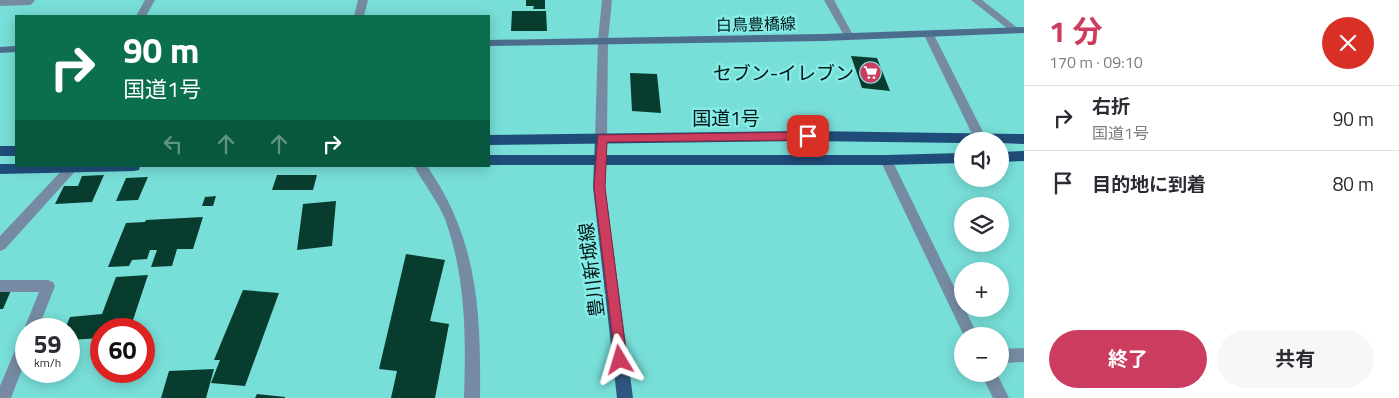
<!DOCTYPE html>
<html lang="ja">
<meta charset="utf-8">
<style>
body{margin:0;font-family:"Titillium Web","Noto Sans JP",sans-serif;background:#f7f7f7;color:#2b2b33;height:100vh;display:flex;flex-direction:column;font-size:19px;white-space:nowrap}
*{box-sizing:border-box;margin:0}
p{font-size:16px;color:#7c7c81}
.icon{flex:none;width:28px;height:28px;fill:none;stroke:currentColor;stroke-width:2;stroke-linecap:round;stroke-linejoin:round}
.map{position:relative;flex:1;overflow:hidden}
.drawer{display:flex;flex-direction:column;background:#fff;width:375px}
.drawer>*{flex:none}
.guide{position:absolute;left:15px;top:15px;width:475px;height:152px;border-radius:0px;box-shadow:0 2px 12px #0003;background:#0b6e4f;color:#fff;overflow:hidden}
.tools{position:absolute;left:954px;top:132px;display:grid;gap:10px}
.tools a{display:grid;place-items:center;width:55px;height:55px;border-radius:50%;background:#fff;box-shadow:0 2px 12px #0003;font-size:25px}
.speed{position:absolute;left:15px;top:318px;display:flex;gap:10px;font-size:25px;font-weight:700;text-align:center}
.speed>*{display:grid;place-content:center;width:65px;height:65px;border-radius:50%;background:#fff;box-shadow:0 2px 12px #0003;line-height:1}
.speed small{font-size:12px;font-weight:400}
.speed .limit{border:8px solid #d22;background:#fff;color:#111}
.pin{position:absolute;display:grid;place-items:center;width:42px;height:42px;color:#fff;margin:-21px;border-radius:10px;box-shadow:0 2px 8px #0006}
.me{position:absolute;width:55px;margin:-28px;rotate:353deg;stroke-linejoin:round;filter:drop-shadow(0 0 4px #0008)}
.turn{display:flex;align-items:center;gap:18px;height:105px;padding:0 25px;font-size:22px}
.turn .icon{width:65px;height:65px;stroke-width:2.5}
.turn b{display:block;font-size:35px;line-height:42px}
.lanes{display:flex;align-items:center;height:48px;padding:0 25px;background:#0003;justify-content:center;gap:25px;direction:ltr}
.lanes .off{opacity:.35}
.round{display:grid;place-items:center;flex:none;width:52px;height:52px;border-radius:26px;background:#f7f7f7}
.overview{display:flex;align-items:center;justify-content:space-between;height:85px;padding:0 25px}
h1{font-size:30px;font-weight:700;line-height:38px;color:#cb3c5e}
.primary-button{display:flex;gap:10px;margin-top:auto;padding:10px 25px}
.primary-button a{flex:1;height:58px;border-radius:30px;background:#cb3c5e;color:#fff;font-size:20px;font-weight:700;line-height:58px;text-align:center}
.primary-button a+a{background:#f7f7f7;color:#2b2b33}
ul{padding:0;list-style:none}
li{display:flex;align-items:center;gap:15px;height:65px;padding:0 25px;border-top:1px solid #e1e1e2}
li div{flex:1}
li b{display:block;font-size:19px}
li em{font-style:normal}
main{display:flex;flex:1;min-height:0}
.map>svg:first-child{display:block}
.building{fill:#083c2e}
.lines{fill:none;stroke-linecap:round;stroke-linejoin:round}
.minor{fill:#768ba3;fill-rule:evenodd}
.secondary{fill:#4d6d8f;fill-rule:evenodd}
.primary{fill:#2f5680;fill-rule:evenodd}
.trunk{fill:#204c79;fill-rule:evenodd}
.route{fill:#cb3c5e;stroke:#84273d}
.labels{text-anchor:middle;stroke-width:5;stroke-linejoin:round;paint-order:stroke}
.far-street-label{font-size:16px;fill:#021716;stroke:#85ebe6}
.poi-label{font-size:19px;fill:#021716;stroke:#85ebe6;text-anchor:end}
.street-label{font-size:19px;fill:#021716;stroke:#85ebe6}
</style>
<main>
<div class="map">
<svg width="1024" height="398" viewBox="0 0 1024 398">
<rect width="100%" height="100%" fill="#78ded8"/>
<!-- building -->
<path class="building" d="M526,0H545V9H533L534,6H526Z
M512,11H546L547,31H511Z
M851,56L877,58L890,91L862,88Z
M630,73L657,74L661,113L632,111Z
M104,175L92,202L55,204L64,186H78L82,176Z
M277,175H317L313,190H272Z
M148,177L138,200L116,201L126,178Z
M216,196L213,206H202L205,197Z
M336,201L332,246L297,250L303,204Z
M203,217L193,249H177L172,266L151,267L157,250H150L147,259L132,260L129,266L108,267L126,223L145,222L146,220Z
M406,254L445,260L430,321L449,324L435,398H391L397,371L379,369Z
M148,275L130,329H101V338L69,340V329H65L70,317L102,314L116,277Z
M12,288L3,309H0V290Z
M243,290L279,293L245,386L211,383L220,360H214Z
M214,369L206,398H161L169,371Z
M257,394L285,397V398H255Z"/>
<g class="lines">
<!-- minor -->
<path class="minor" d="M0,0H35L32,4L29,5L0,6Z
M145,0H155L146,16H136Z
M358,0H368L364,16H354Z
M602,0H612L608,40L607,138L601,142L595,138L598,40Z
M824,0H834L854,37L852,39H846Z
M971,0H982L1019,29V33H1013Z
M929,32L934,35L986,138L984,141H976L974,138L924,35Z
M886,155L892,160L962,303V309H965L978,336H964L880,160Z
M66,166L79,167L5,249L0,251V236Z
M414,166H427C478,239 481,312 480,398H464C466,338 466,277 445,219C437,200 424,184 414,166Z
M0,280H48L53,282L55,286L38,329H26V359L11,398H0V386L21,336L26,334L24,329L39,292H0Z
M1024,348V362L1000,363V349Z
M981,374H997L1009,398H993Z"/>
<!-- secondary -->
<path class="secondary" d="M1024,27V33L823,41L489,46V40L823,34Z
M16,46V52L0,53V47Z"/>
<!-- primary -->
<path class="primary" d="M601,134L607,138L605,187L633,398H617L593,187L595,138Z"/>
<!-- trunk -->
<path class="trunk" d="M808,131L1024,134V144L1000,143V141H962V143L808,141L489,145V135Z
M0,146H16V156H0Z
M1024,151V161L1000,162V152Z
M962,153V163L886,165H489V155H886Z
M0,164H16V166H140L139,170L134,171L0,174Z"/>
</g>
<!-- route -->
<path class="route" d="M808,132L813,136L808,140L607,142L605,187L627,360L625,364L620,366L616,364L594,187L598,135Z"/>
<!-- icons -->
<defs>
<symbol id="supermarket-disc" viewBox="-11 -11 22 22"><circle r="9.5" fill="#cb3c5e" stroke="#85ebe6"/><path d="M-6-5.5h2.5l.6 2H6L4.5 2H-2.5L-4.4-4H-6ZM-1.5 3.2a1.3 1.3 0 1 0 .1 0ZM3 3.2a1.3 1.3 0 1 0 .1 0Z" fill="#fff"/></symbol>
</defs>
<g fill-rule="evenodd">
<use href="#supermarket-disc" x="858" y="60" width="25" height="25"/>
</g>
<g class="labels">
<!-- far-street labels -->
<g class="far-street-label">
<text transform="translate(756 24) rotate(-1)" y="6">白鳥豊橋線</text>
</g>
<!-- poi labels -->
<g class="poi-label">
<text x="854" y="80">セブン-イレブン</text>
</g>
<!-- street labels -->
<g class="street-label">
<text x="726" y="125">国道1号</text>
<text transform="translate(591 270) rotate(-97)" y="7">豊川新城線</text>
</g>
</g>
</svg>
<div class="tools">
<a><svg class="icon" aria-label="sound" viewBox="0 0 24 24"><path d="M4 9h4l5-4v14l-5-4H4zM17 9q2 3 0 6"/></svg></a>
<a><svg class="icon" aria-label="layers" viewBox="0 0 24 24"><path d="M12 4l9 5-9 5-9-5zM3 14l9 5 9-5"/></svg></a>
<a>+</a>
<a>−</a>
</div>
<div class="speed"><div>59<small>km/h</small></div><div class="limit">60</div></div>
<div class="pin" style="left:808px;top:136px;background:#d93025"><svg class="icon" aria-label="arrive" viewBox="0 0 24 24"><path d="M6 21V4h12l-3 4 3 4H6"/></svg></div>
<svg class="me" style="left:620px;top:360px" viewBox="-20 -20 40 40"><path d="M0-17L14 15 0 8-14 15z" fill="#cb3c5e" stroke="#fff" stroke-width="4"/></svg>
<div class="guide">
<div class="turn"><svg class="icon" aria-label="right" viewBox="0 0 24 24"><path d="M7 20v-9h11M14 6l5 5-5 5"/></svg><div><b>90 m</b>国道1号</div></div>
<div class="lanes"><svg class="icon off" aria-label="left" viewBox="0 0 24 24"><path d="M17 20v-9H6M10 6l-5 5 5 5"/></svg><svg class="icon off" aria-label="ahead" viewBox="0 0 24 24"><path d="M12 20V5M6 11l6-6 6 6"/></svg><svg class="icon off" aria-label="ahead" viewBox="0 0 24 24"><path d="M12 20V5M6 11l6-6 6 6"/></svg><svg class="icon" aria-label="right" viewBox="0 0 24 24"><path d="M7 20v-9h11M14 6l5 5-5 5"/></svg></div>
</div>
</div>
<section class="drawer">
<div class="overview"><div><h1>1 分</h1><p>170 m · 09:10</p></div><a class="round" style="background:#d93025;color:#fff"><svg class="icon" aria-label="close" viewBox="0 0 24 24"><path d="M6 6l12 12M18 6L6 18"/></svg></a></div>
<ul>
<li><svg class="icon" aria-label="right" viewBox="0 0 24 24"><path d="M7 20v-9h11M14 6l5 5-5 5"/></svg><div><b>右折</b><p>国道1号</p></div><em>90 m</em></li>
<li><svg class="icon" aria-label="arrive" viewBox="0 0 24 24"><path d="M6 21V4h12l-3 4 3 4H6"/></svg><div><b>目的地に到着</b></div><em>80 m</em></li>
</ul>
<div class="primary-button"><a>終了</a><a>共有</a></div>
</section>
</main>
